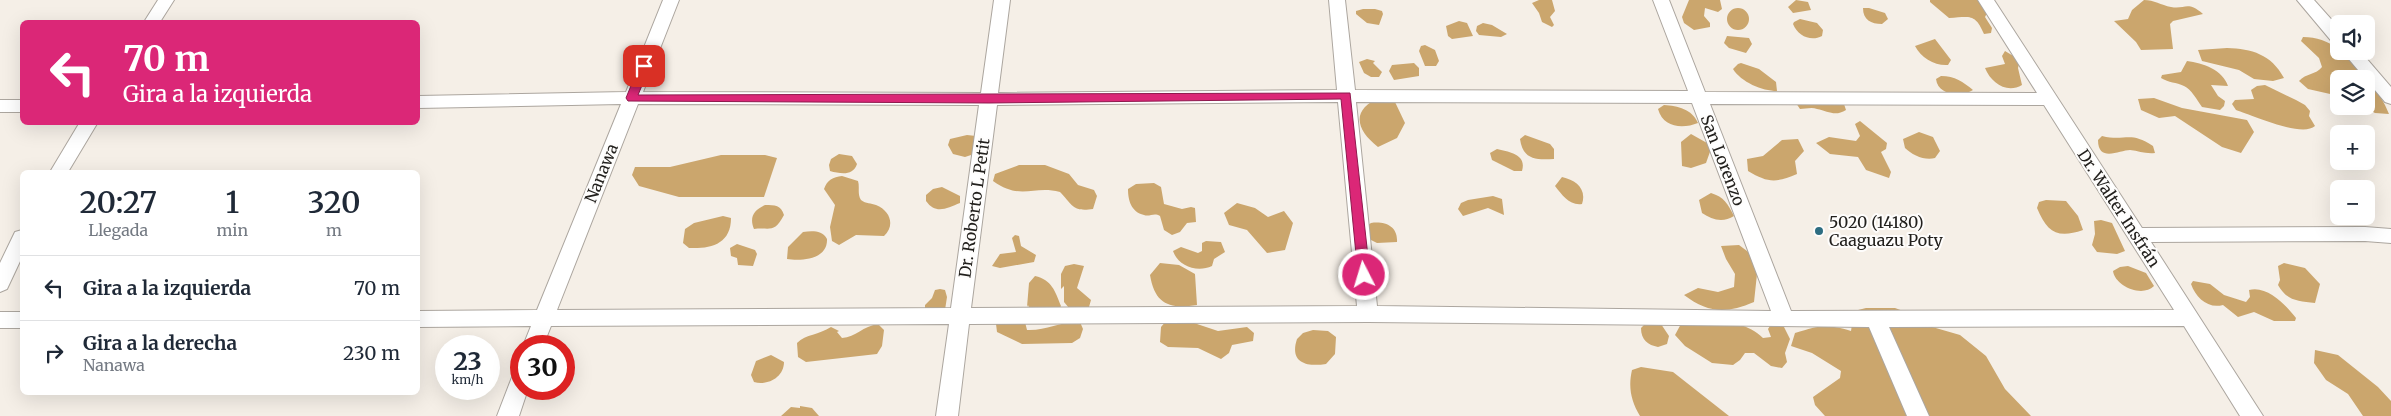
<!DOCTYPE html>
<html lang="es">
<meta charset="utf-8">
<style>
body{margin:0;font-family:Merriweather,serif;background:#f2f2f3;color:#1f2937;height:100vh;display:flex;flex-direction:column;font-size:19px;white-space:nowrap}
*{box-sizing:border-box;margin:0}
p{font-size:16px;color:#747a83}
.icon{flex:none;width:28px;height:28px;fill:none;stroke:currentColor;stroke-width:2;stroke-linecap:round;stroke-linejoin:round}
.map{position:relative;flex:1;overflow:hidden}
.panel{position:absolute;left:20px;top:170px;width:400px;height:225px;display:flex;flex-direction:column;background:#fff;border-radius:8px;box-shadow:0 5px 20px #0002}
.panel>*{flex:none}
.top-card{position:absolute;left:20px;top:20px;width:400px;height:105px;border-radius:8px;box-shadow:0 5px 20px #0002;background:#db2777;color:#fff;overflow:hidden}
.tools{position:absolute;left:2330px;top:15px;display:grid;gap:10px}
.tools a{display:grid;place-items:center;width:45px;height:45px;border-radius:8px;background:#fff;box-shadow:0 5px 20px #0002;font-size:25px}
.speed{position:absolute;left:435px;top:335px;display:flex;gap:10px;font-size:25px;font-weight:700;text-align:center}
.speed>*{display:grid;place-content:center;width:65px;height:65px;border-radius:50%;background:#fff;box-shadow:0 5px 20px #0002;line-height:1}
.speed small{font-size:12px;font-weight:400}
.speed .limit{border:8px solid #d22;background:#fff;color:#111}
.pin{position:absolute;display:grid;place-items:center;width:42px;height:42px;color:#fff;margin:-21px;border-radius:10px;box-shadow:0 2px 8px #0006}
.me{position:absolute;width:55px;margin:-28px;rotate:355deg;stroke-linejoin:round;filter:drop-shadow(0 0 4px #0008)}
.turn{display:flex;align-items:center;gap:18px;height:105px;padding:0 20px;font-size:22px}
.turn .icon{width:65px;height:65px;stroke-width:2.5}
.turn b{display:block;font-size:35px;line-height:42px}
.eta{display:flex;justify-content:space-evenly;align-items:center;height:85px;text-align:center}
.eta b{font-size:30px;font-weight:600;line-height:35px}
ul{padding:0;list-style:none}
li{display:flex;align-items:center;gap:15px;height:65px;padding:0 20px;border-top:1px solid #e0e1e3}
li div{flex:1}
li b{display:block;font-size:19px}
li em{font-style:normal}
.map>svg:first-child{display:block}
.forest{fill:#cba66d}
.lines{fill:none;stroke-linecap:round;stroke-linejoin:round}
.minor-casing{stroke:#aca69f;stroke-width:2}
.minor{fill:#fff;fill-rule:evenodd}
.route{fill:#db2777;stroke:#8e194d}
.poi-dot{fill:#2d6d81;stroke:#fefdfc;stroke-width:2}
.labels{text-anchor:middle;stroke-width:4;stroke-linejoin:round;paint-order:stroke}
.street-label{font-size:16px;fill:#22201d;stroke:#fefdfc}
.poi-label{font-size:16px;fill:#22201d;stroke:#fefdfc;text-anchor:start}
</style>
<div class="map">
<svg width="2391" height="416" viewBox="0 0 2391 416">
<rect width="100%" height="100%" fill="#f5efe7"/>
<!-- forest -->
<path class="forest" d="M1539,0H1552L1555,11L1550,17L1554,25L1552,27L1542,22L1539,13L1532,3Z
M1689,0H1720L1722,9L1718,12L1705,8L1704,16L1710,23V27L1694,30L1684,23L1682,17Z
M1796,0L1808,2L1811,10L1793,13L1788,7Z
M1930,0H1978L1989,9L1985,17L1992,28L1991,33L1984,34C1975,13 1970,17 1949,18L1930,2Z
M2144,0C2154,0 2161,5 2171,7C2185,10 2187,0 2203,14L2173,21L2170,24L2173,49L2141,50L2136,42L2114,21L2128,19L2132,10Z
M1727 19a11 11 0 1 1 22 0a11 11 0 1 1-22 0Z
M1863,8H1869L1885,13L1888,19L1882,24C1871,24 1863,20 1863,8Z
M1363,9H1375L1382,11L1383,14L1379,25L1367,23L1356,14V11Z
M1800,19L1817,23L1823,30L1822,36C1811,42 1798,36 1793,24L1794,22Z
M1459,21L1467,23L1473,36L1452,39L1448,36L1446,26Z
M1483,23L1492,25L1507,34L1501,37L1479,35L1476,31L1477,26Z
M1727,36L1749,38L1752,44L1746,53L1729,48L1724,43Z
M2303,37C2317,37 2327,41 2339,49V51H2342C2359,69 2380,90 2389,114L2375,113L2363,106H2366V79H2339V96L2308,89L2299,81C2306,73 2316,75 2322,67L2319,58L2301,41Z
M1935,39L1951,60L1948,65C1935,66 1921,58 1915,46Z
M1425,45L1435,50L1439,61L1436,66H1425L1419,51L1421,46Z
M2227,48C2252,49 2271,54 2284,78L2273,81L2254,79L2239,70L2202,61L2198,50Z
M2005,51L2020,60L2018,68L2022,85C2007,94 1991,83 1985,68L2005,64L2002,56Z
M1367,59L1375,61L1373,63L1382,72L1379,77H1371L1364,73L1359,62Z
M2187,61C2203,63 2223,70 2228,86L2211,85L2218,96L2225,101L2224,106L2220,110L2202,107C2197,100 2191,89 2184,86C2176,82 2169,83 2161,78L2162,75L2181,72Z
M1414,63L1419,68V76L1394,80L1389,71L1392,65Z
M1741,63L1759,69L1776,82L1777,91C1762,91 1741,82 1733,69L1738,64Z
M1941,76C1955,76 1963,82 1973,90C1962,97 1938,96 1936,79Z
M2265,85L2296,100L2305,105L2310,111L2309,116L2315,126C2302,138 2252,115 2236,110L2232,104L2235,100L2254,99L2251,90L2257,86Z
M1381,97L1395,102L1405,123L1397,138L1378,147C1355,129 1351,109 1381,97Z
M2154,98L2182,108L2247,120L2254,132L2241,153L2222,147L2175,116L2159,118L2141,110L2138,99Z
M1796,103L1844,104L1846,110C1835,117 1828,111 1817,109C1812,107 1805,109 1800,109Z
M1664,105C1678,106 1692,109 1698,123C1683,129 1663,128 1658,109Z
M1860,121L1887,143L1886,149L1881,152L1891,172L1889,178L1866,170L1858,157L1830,154L1816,143L1829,137L1856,141L1860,136L1855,124Z
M1919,132L1933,137L1940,151L1935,158C1925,161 1912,155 1905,148L1903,139Z
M1691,134L1707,143L1711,149L1706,163L1691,168L1682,166L1681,142Z
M967,135L976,136L974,154L965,157L953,154L948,145L950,139Z
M1525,135L1550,144L1554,149V159C1536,160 1523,160 1520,139Z
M2102,136C2126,142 2129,130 2153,146L2155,153C2145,154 2139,151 2130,150C2120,150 2098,163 2098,140Z
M1798,139L1804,151L1795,161L1797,174C1776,183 1768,183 1748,171L1747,159L1763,156L1782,140Z
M1497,149C1509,152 1527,154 1522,171H1514L1492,160L1490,153Z
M839,154L852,156L857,164C853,176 841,174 830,171L829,165L831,159Z
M721,155H765L777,158L764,197H679L639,186L632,175L635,167H670Z
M1019,165H1045L1069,174L1078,185L1094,190L1097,196L1093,209C1072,212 1073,205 1060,192C1033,185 1021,201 993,181L995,174Z
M842,176L858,181C860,187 857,194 861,200C866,204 871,203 876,205C891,211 895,226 884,236L856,235L839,245L832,241L830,227L835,205L824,189C827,180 833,177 842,176Z
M1562,177C1576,180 1587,189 1582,204C1570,206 1562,195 1555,186Z
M1154,183L1161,187L1164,204L1182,209L1191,207L1195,208L1196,222L1187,223L1180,232L1172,235L1164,230L1160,216C1154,212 1150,217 1144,215C1131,212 1128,200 1128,189L1136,184Z
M942,187L960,196V203C947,208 936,215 926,201V195L933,189Z
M1711,193C1724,197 1728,204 1734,216C1723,223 1712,220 1702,213L1699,200Z
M1493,196L1502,199L1504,215L1488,208L1463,216L1458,209L1461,203L1468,200Z
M2046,200L2066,201L2078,216L2083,230C2057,239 2047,232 2037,208L2039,202Z
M1237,203L1255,208L1268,217L1284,211L1293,223L1285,250L1267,253L1247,230L1229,225L1224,213Z
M765,205C775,205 781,205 784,215C774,234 770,227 754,229C749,217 754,210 765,205Z
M723,216L731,218C731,244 711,249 689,248L683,243L685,229L694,223Z
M2101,220L2112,223L2125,251L2117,254L2097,252L2092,245L2095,234L2094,221Z
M1371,223C1385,221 1398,226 1397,242L1377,243L1369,239L1368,225Z
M803,232C812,231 822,230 827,239C828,260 801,261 787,259L788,247Z
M1015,235L1019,236L1021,246L1036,255L1034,262L1000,268L992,266L1000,254L1016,252L1012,238Z
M1206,241L1221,242L1225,252L1214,259L1212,266C1197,273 1178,266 1173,251L1181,247L1198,253L1202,251V243Z
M737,244L755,250L757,254L753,266L738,265L737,258L731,256L730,248Z
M1739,245L1755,257L1757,274L1754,302C1726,314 1708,313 1684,295L1698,288L1718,292L1734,287L1735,274L1726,259L1721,246Z
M1160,263L1179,265L1195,274L1197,305C1170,309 1155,305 1150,275Z
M2284,263L2305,268L2320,284L2315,303C2298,301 2287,301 2278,285L2280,280L2278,266Z
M1074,264L1084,266L1077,288L1091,300L1089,307L1079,310L1069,308L1064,302V286L1061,289V274L1065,266Z
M2128,266L2146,273L2154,286C2142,298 2115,286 2113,271L2120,267Z
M1035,276C1052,280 1055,291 1061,306L1057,313H1031L1028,305L1027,307L1029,283Z
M2193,281L2210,284L2224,295L2246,302L2250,297L2249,290C2267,285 2286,305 2296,318L2295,321H2274L2254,312L2238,317L2223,305C2208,309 2196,298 2191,284Z
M940,289L945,290L947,297L945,310L925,315V305L932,298L935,290Z
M1866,308H1895L1906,312L1915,322L1960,335L1986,356L2005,389L2031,416H1825L1815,405L1813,397L1840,378L1841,371L1812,353L1791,346L1795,333C1819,326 1825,323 1851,331L1854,311Z
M999,317L1025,322L1027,330C1046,331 1061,321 1080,322L1083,329L1080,338L1072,343L1022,344L997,332L996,324Z
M1167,320L1188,321L1218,331L1247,327L1254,333L1253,341L1232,345L1229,353L1221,359L1198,348L1168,347L1160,342L1161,327Z
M1682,322C1710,322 1742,317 1763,338L1771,337L1768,329L1772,323H1782L1790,339L1785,353L1787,362L1782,368L1771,366L1754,353H1745L1740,360L1733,365L1712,363L1685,346L1675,335Z
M1646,323L1661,324L1669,336L1667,344L1658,347C1648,345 1641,340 1641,328Z
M878,324L884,330L882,346L877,354L806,362L798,357L797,343C806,334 819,335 831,327L839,331L837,332L842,338C856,337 863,326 878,324Z
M1313,330L1328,331L1336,337L1335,354L1326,364C1307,367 1289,363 1297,339L1303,333Z
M2315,350L2338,355L2378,387L2391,401V416H2363L2348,394L2326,380L2314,363Z
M771,355L784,362C784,377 768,386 754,382L751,375L756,361Z
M1641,367L1673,372L1729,416H1640C1631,401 1628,387 1632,370Z
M800,406L812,408L819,416H781L791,407L800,408Z"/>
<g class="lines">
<defs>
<path id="minor" d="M158,0H174L160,22H144Z
M663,0H679L643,92L981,93L994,0H1010L998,93L1337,90L1329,0H1345L1355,90L1688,91L1653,0H1669L1705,92L2037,93L1978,0H1994L2142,228L2365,227L2391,229V243L2365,241L2151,242L2263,416H2240L2184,326L1889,327L1929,416H1907L1869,327L1368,322L969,324L958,416H936L949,324L551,326L543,346H523L531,326L418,327V311L537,310L621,104L418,108V96L626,92ZM1338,102L1357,306L971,308L997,105ZM1356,102L1692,103L1771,311L1377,306ZM638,104L979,105L951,308L557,310ZM1710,104L2044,105L2174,310L1791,311Z
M2297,0H2314L2339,28V44L2333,43Z
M2342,51H2360L2391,87V104L2385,102Z
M0,100H22V112H0Z
M80,122H98L68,172H50Z
M22,230V257L7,289L0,292V263L15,232Z
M0,312H22V328H0Z
M521,369V389H528L519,416H497L514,372Z"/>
</defs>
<!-- minor casing -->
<use href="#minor" class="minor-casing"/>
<!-- minor -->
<use href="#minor" class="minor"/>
</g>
<!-- route -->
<path class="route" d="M644,62L650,66L638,95L1350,93L1370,275L1364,279L1358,275L1341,99L989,103L628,101L626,98L639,66Z"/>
<!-- markers -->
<circle class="poi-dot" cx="1819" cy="231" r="5"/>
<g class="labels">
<!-- street labels -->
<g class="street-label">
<text transform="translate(1723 160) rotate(69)" y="6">San Lorenzo</text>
<text transform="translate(601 173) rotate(-68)" y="6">Nanawa</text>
<text transform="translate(974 208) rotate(-82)" y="6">Dr. Roberto L Petit</text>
<text transform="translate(2119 208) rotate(57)" y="6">Dr. Walter Insfrán</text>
</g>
<!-- poi labels -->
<g class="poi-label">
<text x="1829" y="228">5020 (14180)<tspan x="1829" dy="18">Caaguazu Poty</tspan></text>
</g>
</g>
</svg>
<div class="tools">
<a><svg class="icon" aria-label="sound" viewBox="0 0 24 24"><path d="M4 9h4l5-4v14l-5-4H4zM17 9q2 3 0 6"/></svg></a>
<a><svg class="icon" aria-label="layers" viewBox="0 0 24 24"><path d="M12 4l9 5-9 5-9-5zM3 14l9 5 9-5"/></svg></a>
<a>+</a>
<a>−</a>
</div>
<div class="speed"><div>23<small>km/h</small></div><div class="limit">30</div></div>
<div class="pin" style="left:644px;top:66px;background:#d93025"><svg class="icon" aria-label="arrive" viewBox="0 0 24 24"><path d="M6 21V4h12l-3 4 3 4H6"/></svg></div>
<svg class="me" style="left:1364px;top:275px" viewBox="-20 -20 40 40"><circle r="17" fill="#db2777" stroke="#fff" stroke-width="3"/><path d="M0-11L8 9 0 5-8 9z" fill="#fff"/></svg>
<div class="top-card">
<div class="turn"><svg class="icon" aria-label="left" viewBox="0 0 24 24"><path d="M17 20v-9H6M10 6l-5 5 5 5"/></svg><div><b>70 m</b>Gira a la izquierda</div></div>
</div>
<section class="panel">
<div class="eta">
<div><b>20:27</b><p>Llegada</p></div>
<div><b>1</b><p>min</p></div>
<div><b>320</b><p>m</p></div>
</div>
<ul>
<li><svg class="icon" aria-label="left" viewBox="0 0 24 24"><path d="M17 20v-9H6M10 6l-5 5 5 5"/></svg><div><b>Gira a la izquierda</b></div><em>70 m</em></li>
<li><svg class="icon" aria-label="right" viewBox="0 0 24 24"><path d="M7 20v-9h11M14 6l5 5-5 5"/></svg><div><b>Gira a la derecha</b><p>Nanawa</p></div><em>230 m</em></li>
</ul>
</section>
</div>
